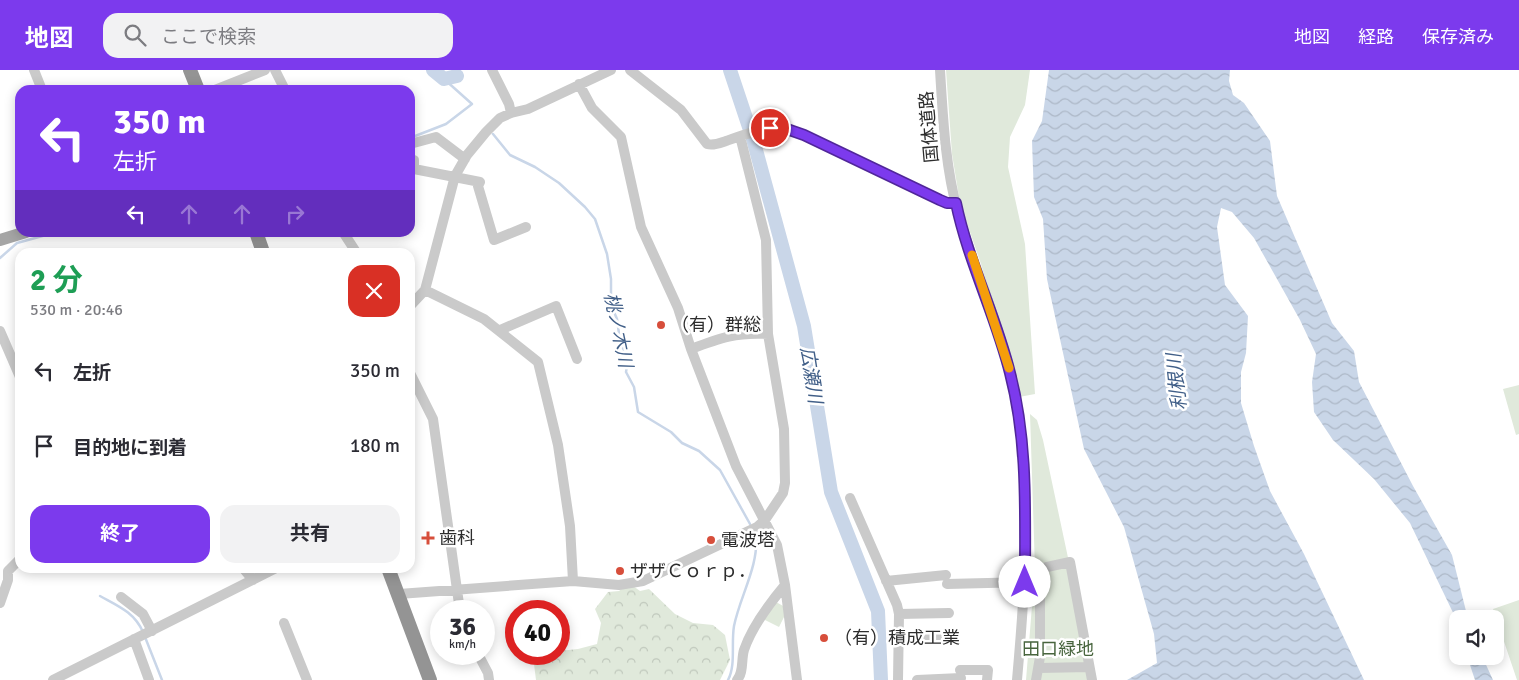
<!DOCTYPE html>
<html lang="ja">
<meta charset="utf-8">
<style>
body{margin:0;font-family:Signika,"Noto Sans JP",sans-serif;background:#f2f2f3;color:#2b2b33;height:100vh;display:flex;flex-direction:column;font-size:19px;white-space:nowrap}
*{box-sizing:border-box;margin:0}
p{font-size:16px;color:#7c7c81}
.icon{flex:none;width:28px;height:28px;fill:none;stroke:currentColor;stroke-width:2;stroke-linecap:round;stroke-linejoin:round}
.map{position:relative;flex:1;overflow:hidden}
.sheet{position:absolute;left:15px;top:178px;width:400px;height:325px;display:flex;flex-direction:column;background:#fff;border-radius:15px;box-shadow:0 2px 12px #0003}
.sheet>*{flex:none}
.guide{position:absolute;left:15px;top:15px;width:400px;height:152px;border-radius:15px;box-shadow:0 2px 12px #0003;background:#7c3aed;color:#fff;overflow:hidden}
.buttons{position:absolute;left:1449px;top:540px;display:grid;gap:10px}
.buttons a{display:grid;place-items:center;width:55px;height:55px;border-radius:10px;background:#fff;box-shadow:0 2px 12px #0003;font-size:25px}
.speed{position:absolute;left:430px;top:530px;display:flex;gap:10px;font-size:25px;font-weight:700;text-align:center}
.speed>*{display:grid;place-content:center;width:65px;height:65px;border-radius:50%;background:#fff;box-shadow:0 2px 12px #0003;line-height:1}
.speed small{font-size:12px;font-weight:400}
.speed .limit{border:8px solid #d22;background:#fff;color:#111}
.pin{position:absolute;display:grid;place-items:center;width:42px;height:42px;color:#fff;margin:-21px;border:2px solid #fff;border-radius:50%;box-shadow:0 1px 5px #0007}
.me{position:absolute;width:55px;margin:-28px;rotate:0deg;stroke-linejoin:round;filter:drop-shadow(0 0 4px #0008)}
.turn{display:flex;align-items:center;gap:18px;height:105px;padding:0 15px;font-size:22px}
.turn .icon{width:65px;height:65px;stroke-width:2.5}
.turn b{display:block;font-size:35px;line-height:42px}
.lanes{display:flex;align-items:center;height:48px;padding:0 15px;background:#0003;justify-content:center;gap:25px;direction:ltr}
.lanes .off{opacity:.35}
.round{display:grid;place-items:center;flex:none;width:52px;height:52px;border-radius:15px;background:#f2f2f3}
.overview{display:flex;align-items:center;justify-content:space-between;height:85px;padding:0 15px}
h1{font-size:30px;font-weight:700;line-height:38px;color:#1e9e55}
.action{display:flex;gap:10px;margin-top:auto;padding:10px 15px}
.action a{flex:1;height:58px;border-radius:15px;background:#7c3aed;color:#fff;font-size:20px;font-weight:700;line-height:58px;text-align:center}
.action a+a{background:#f2f2f3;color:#2b2b33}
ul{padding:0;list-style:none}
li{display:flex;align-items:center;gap:15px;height:75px;padding:0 15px}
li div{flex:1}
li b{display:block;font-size:19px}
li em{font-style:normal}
header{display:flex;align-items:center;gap:30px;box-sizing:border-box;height:70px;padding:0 25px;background:#7c3aed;color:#fff}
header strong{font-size:24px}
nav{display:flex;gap:28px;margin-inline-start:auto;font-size:18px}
.search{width:350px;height:45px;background:#f2f2f3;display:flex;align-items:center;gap:12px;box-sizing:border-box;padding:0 18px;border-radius:15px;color:#7c7c81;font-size:19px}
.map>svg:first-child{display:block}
.forest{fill:url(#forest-crowns)}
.park{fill:#e0e9db}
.water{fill:url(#water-waves)}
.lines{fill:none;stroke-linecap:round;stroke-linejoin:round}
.stream{stroke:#c9d6e8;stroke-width:2.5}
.river{stroke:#c9d6e8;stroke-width:14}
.minor{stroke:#cacaca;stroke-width:10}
.major{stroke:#a5a5a5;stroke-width:12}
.highway{stroke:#949494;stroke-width:14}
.route-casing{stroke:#51269a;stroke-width:12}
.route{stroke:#7c3aed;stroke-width:9}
.slow{stroke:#f59e0b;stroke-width:9}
.poi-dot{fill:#d74e3b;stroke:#fff;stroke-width:2}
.labels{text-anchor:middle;stroke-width:5;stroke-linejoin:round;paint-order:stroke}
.street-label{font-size:18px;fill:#2d2d2d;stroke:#fff}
.poi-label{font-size:18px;fill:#2d2d2d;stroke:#fff;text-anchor:start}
.park-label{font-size:18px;fill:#48653e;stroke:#fff}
.water-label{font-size:19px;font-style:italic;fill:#415f88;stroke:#fff}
</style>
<header>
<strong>地図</strong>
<div class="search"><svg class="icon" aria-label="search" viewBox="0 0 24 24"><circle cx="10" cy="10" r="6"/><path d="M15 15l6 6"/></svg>ここで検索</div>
<nav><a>地図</a><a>経路</a><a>保存済み</a></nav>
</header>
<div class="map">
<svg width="1519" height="610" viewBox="0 0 1519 610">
<defs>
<pattern id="forest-crowns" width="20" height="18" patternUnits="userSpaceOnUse" patternTransform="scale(1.25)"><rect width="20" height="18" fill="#e0e9db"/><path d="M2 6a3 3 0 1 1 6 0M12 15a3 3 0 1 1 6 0" fill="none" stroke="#c0c8bc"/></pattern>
<pattern id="water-waves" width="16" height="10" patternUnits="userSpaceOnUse" patternTransform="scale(1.25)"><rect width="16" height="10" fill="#c9d6e8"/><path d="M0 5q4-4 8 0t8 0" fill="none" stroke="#adb8c7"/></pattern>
</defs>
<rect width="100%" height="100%" fill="#fff"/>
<!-- forest -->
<path class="forest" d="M629,513L640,521L649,519L675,544L693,553L713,555L725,565L730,590L720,610H536L534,594L546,584H559V581L578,579L597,574L601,553L595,539L608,522L619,521Z"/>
<!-- park -->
<path class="park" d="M946,0H1030L1025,35L1010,67L1008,97L1025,174L1035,324L1019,327L981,194L960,133L952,84Z
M1519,315V364L1516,365L1503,319Z
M1030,344L1037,350L1043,370L1094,610H1026L1035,499Z
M1519,530V610H1517L1493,539Z
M776,532L785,537V545L779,557L763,549Z"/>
<!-- water -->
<path class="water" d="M1049,0H1230L1229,11L1233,25L1244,33L1270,71L1277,126L1332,253L1354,281L1359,312L1413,416L1452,485L1468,549H1458L1457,551L1410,453L1374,409L1333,370L1314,342L1312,312L1316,284L1300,250L1254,168L1232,142L1221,138L1217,157L1225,215L1248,246L1246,283L1241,302V333L1254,376L1270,421L1304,484L1364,610H1127L1157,593L1154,564L1124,457L1084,379L1053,237L1047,209L1043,149L1034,127L1032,71L1042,51Z
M1467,586H1482L1493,610H1475Z"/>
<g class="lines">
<!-- stream -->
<path class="stream" d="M493,64L510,85L535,97L559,113L585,137L595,149L607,184L611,209V235L617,249L620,271L628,290L626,302L634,317L638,342L671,362L682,373L699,381L720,400L750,454
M410,68L446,54L472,34L444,9
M0,188L17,173L57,162
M100,526C118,536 134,542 143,562
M145,567L162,610
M728,610C736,595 731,574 734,556C740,526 759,496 756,465"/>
<!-- river -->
<path class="river" d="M433,0L444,9L457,6
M730,0L753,69L804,256L831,422L878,541L881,610"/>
<!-- minor -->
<path class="minor" d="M34,0L42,20
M275,0L285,20
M492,0L509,34L511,43
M630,0L681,40L707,74C714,76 720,73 726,71C754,61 775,53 803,65L940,130L947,133H956
M940,0C943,48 945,96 958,143C974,197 998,250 1011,305C1034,405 1026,509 1017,610
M579,14L592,38L621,67L641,157L678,238L691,279L736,396L777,475L785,515L797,610
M215,20L265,0
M410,74L436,67L465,89
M410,89L414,90V99L480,112L478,116L494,170L526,157
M343,162L356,182
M410,236L425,220L455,106L467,85L486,62L500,48L511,43L528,39L611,0
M500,260L556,236L577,289
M0,261L20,307
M691,279C720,268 737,262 768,264
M410,303L433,349L460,541
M850,428L897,535L899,544L898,610
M243,498L253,510
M573,511L619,515L643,511L757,457L765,450L783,423L785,413L784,359L768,264L766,170L740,66
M886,511L946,505
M947,514L1025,512
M399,524L573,511L570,456L558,375L538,292L484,249L425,220
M121,527L143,544L152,561
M0,533L8,510V501L20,489
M899,544L949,543
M284,553L307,610
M134,569L149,610
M899,569H954
M478,584L488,603L489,610
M1039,598L1089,597
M960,600H988L987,610
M53,610L276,498
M737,610C744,602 741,590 744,580C752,556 769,534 785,515
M917,610L961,608
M1036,610L1040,587V505L1047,497L1070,492L1092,610"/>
<!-- major -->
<path class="major" d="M0,170L26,162"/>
<!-- highway -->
<path class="highway" d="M190,0L198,20
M256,162L263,182
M388,498L430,610"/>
</g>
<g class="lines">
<defs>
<path id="route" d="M770,58H784L804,65L940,130L947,133H956C968,191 996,246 1010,303C1028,372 1025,442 1025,512"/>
</defs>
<!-- route casing -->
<use href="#route" class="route-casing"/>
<!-- route -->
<use href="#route" class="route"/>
<!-- slow -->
<path class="slow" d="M972,185L1009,298"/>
</g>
<!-- markers -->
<g class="poi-dot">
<circle cx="661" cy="255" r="5"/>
<path d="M425.5 460.5h5v5h5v5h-5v5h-5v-5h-5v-5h5z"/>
<circle cx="711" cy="470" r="5"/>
<circle cx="620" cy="501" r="5"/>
<circle cx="824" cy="568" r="5"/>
</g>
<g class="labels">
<!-- street labels -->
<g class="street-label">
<text transform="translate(929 57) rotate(-95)" y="6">国体道路</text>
</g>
<!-- poi labels -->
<g class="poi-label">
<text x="671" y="261">（有）群総</text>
<text x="439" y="474">歯科</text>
<text x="721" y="476">電波塔</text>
<text x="630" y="507">ザザＣｏｒｐ．</text>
<text x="834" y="574">（有）積成工業</text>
</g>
<!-- park labels -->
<g class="park-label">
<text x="1058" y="585">田口緑地</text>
</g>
<!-- water labels -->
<g class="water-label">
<text transform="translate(619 260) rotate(78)" y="7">桃ノ木川</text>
<text transform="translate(812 305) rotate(81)" y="7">広瀬川</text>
<text transform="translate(1176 312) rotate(-96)" y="7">利根川</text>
</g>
</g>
</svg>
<div class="buttons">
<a><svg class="icon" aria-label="sound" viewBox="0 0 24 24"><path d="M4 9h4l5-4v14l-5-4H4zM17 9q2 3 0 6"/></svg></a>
</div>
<div class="speed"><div>36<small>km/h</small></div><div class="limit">40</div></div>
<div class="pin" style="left:770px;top:58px;background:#d93025"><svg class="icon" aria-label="arrive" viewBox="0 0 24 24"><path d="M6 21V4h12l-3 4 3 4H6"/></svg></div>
<svg class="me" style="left:1025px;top:512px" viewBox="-20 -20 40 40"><circle r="19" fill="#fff"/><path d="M0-13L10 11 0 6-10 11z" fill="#7c3aed"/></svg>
<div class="guide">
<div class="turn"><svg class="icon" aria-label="left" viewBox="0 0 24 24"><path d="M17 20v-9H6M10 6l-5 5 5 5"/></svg><div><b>350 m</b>左折</div></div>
<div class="lanes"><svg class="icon" aria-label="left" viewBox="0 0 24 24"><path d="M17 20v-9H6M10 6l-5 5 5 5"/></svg><svg class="icon off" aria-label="ahead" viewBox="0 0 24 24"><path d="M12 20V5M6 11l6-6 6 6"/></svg><svg class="icon off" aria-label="ahead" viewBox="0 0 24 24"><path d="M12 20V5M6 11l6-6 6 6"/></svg><svg class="icon off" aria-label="right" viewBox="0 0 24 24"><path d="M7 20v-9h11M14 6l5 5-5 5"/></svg></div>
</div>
<section class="sheet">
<div class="overview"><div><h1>2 分</h1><p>530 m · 20:46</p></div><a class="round" style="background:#d93025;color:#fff"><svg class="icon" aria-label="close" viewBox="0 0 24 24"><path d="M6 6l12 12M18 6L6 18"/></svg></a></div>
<ul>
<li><svg class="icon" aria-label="left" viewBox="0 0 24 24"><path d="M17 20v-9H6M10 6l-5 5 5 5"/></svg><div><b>左折</b></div><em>350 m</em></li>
<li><svg class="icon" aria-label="arrive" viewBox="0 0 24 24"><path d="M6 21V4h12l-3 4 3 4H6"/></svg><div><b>目的地に到着</b></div><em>180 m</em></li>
</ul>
<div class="action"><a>終了</a><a>共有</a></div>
</section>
</div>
